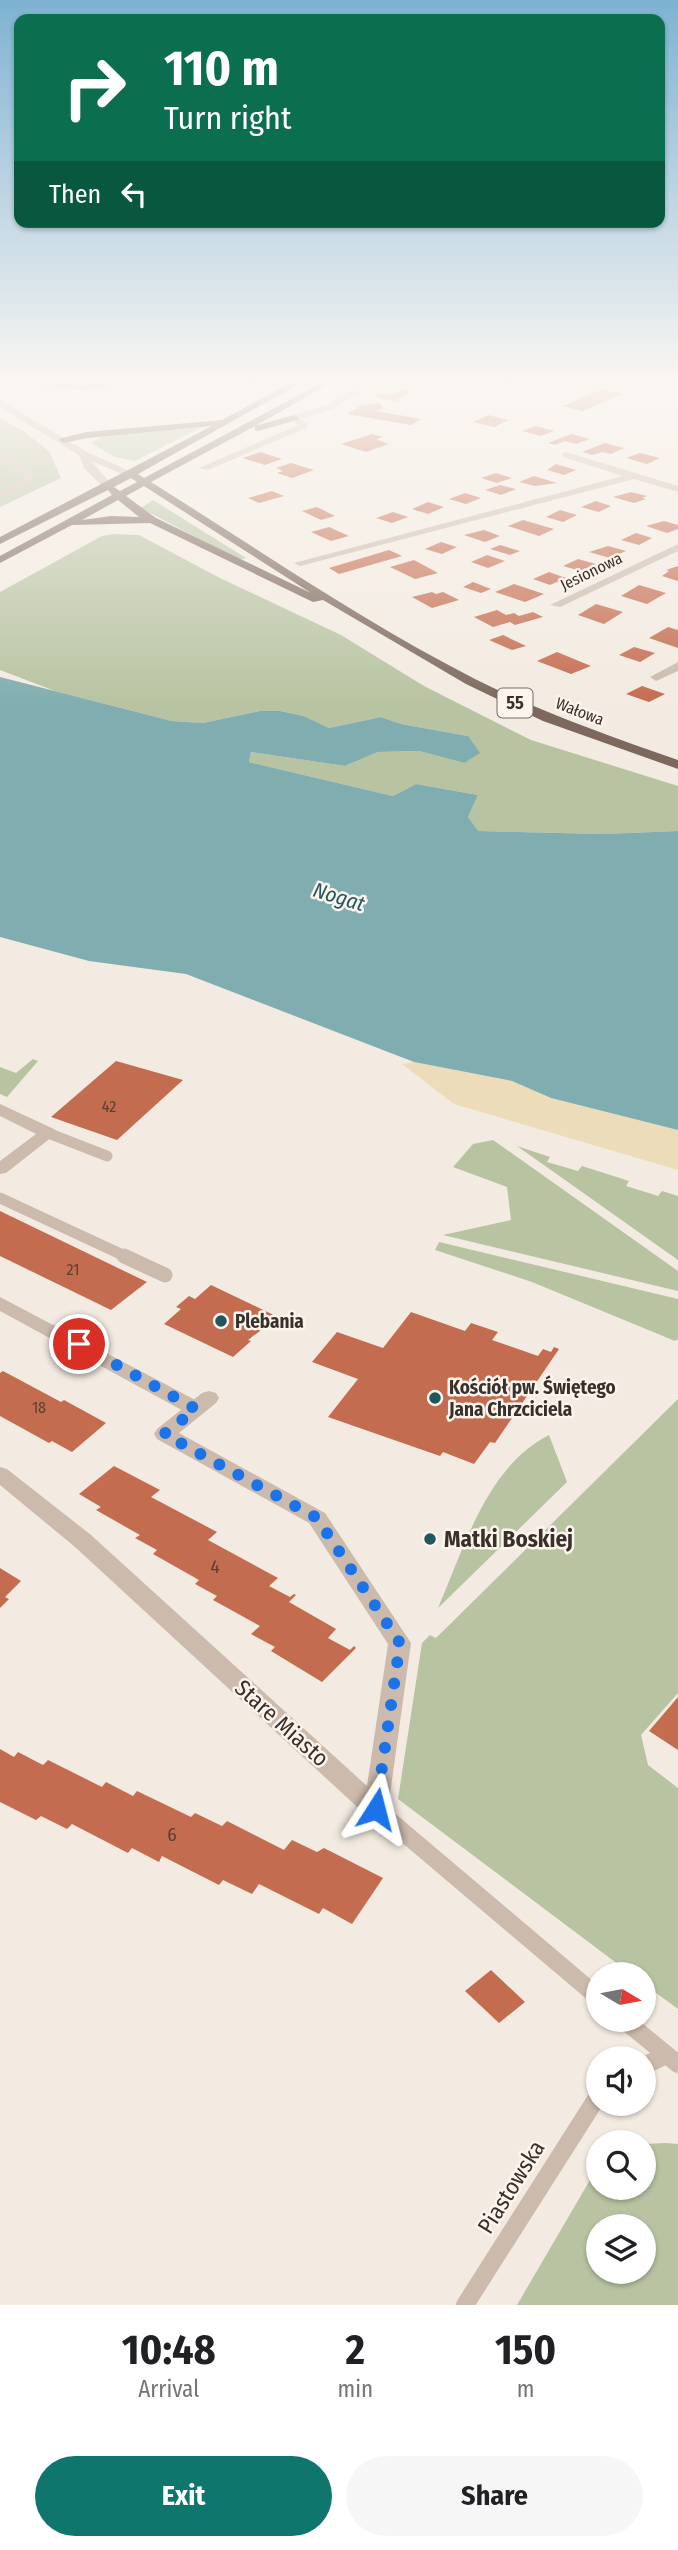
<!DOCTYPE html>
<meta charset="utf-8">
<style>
body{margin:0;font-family:"Fira Sans Condensed",sans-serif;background:#f6f6f6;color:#202124;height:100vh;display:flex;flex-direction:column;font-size:26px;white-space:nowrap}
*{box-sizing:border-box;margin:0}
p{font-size:23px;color:#757577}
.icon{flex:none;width:38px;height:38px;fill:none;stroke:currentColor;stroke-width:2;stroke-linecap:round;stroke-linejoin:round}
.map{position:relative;height:2305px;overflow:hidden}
.sheet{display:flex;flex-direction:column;background:#fff;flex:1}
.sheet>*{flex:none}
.banner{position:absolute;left:14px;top:14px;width:651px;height:214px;border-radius:14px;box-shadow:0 2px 5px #0004;background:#0b6e4f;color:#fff;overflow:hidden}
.needle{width:46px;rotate:100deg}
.tools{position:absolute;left:586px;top:1962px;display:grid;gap:14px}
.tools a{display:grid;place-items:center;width:70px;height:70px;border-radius:50%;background:#fff;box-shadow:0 2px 5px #0004;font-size:35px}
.pin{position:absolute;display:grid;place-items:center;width:60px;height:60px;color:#fff;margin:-30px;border:4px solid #fff;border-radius:50%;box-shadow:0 2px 7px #0007}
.me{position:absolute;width:77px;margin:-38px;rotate:9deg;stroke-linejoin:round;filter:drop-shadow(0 0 5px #0008)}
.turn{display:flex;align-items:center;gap:24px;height:147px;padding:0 35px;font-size:32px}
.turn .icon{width:91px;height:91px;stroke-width:2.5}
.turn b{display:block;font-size:49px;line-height:60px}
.then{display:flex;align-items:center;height:66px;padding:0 35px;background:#0003;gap:14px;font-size:26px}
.eta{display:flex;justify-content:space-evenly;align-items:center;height:119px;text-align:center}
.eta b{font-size:42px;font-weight:700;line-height:49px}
.primary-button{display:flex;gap:14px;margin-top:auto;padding:14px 35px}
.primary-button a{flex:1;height:80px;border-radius:42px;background:#0f766e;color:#fff;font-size:28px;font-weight:700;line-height:80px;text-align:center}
.primary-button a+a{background:#f6f6f6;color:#202124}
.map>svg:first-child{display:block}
.green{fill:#b7c3a1;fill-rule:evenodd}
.sand{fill:#eddcb9}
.water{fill:#80aeb0}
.building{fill:#c46c4f}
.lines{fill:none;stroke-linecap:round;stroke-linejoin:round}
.service-far3{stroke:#ccbbad;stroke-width:7}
.service-far2{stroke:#ccbbad;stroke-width:11}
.service-far1{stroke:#ccbbad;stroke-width:15}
.service{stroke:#ccbbad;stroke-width:18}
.pedestrian{fill:#ccbbad;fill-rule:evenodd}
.minor{fill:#ccbbad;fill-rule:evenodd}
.primary{fill:#7c685d;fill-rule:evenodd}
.route{stroke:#1a73e8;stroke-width:12;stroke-dasharray:0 21.6}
.poi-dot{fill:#21575c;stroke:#fbf5ee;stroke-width:2.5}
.labels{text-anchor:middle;stroke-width:5;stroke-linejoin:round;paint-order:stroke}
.far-street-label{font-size:16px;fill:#3a302b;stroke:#fbf5ee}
.number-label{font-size:16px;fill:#5c3f34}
.shield{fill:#fbf5ee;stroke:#746b66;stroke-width:2}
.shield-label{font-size:18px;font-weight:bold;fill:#3a302b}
.poi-label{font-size:19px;font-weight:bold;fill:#3a302b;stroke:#fbf5ee;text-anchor:start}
.near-number-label{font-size:19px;fill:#5c3f34}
.water-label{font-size:21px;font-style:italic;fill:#21575c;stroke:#fbf5ee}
.near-poi-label{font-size:23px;font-weight:bold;fill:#3a302b;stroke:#fbf5ee;text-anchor:start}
.near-street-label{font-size:23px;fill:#3a302b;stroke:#fbf5ee}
</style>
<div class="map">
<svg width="678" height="2305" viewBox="0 0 678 2305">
<rect width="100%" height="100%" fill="#f3ebe1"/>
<!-- green -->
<path class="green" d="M0,418L23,431L49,451L61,478L0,507Z
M202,427L135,461L115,457L91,443L102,436Z
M153,500L246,558L239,560L141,508Z
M114,534L139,535L220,578L341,635L424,686L531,740L678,786V831L603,834L477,831L468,817L478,795L416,784L393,796L249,762L251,752L345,766L378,752L419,751L464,763L468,736L401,724L381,717L329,728L304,716L280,711H260L203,723L172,721L55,691L0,670V592L102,536Z
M33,1059L38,1061L7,1097L0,1094V1067L16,1073Z
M493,1140L678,1271V1291L443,1235L511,1220L507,1187L453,1167L473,1144Z
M517,1146L550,1157L547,1162L578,1171L582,1166L629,1181L626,1186L658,1196L662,1191L678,1196V1260Z
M439,1242L678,1299V1339L675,1341L532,1282L435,1250Z
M678,1399V1693L641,1735L648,1765L678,1788V2009L644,1984V1974H631L398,1799L422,1643L430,1635L436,1638Z
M549,1435L567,1482L438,1608C464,1548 487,1466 549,1435Z
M666,2143L678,2144V2305H517L597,2168L598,2188H644V2144ZM598,2226H644V2272H598Z"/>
<!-- sand -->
<path class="sand" d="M414,1062L512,1081L551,1098L678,1130V1170L454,1104L402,1064Z"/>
<!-- water -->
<path class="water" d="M2,383H133L85,390Z
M0,677L172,721L203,723L260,711H280L304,716L329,728L381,717L401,724L468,736L480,753L464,763L419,751L378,752L345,766L251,752L249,762L393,796L416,784L478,795L468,817L478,831L603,834L678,831V1130L551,1098L512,1081L414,1062L186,974L89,961L0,937Z"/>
<!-- building -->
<path class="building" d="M407,389L410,392L396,401L378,398L375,394H392Z
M602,389L622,394L583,411L563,406Z
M379,403L384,408L376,411L421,419L411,425L347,414L362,405Z
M488,415L509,420L494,427L473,422Z
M535,426L554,431L541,436L522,431Z
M372,434L383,437L376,439L389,444L366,452L341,444Z
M571,434L590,439L576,444L565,441L555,445L548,443Z
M605,443L624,448L611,454L602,452L593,455L582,452Z
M260,452L282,459L265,465L243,458Z
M640,453L660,458L647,464L626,458Z
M291,463L314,470L292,478L277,473L283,471L276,468Z
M556,464L576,470L564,475L547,470Z
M496,473L512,478L497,483L481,478Z
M534,476L557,483L535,486L519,482Z
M500,485L516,489L501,495L485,490Z
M272,491L284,496L259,503L248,498Z
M631,492L647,496L642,498L646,499L634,503L613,497Z
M465,493L481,498L466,504L449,499Z
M596,501L611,506L599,512L581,507Z
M428,502L444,507L428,514L412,509Z
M317,507L335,516L321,520L302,511Z
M560,510L577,515L563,522L546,517Z
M393,512L408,517L392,523L376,518Z
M523,520L540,525L554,529L539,536L508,526Z
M664,521L678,525V529L667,533L646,526Z
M329,527L349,536L331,541L311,532Z
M484,530L500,536L485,542L464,535Z
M636,533L652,538L639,545L621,540Z
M441,542L457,547L442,554L425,549Z
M500,545L520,551L510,555L490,549Z
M608,546L626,551L610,558L589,552Z
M389,550L402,556L339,574L329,568Z
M487,555L505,561L488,568L471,562Z
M578,559L596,564L581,571L563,566Z
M414,560L438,573L415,579L390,567Z
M678,566V581L662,576L669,571L666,570Z
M549,572L566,578L550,585L533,579Z
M473,582L491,589L481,593L463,587Z
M514,584L544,594L525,602L495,592Z
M639,585L666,593L647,604L621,596Z
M432,592L436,594L443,592L459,600L432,608L412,597Z
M596,604L623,612L604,624L578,615Z
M497,610L506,615L514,613L519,616L533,612L543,617L515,625L510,622L493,627L474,617Z
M668,627L678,630V648L649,638Z
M503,635L526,646L512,650L489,640Z
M634,647L655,653L640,662L619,655Z
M557,652L591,666L571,674L537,661Z
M642,686L665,694L649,702L626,694Z
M116,1061L183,1080L117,1140L51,1117Z
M0,1211L147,1282L111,1310L0,1256Z
M211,1285L278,1317L248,1340L251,1341L233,1357L164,1324L181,1309L176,1307L189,1296L195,1299Z
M411,1312L465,1331L471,1323L498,1332L492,1340L538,1356L543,1349L551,1352L554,1347L559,1349L495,1443L490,1442L474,1464L443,1452L440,1456L328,1417L358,1379L312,1362L337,1332L383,1348Z
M3,1371L61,1402L64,1400L106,1423L72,1452L52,1441L49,1443L0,1416V1373Z
M114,1466L160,1490L151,1497L217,1532L208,1540L278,1578L269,1586L290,1597L294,1594L296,1595L289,1602L336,1629L328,1638L350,1650L354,1646L356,1648L322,1682L271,1651L275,1647L251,1634L260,1626L213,1600L217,1596L195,1584L199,1580L153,1554L157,1550L135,1538L140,1535L96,1510L101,1507L79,1494Z
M0,1568L21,1581L5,1597L9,1599L0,1608Z
M678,1697V1750L649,1731Z
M0,1749L14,1757L18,1752L43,1765L48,1760L102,1787L106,1782L133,1796L137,1791L191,1817L195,1813L222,1826L227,1821L284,1850L292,1840L317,1852L324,1848L383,1878L352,1924L323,1908L319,1914L259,1884L252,1894L223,1880L219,1885L162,1856L159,1862L132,1848L128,1853L72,1824L67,1829L41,1816L36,1820L0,1802Z
M491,1970L525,2002L499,2023L465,1991Z"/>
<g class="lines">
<!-- service-far3 -->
<path class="service-far3" d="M0,458L30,475L23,483L0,494"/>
<!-- service-far2 -->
<path class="service-far2" d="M48,1133L107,1156
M0,1198L127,1257"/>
<!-- service-far1 -->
<path class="service-far1" d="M124,1256L165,1275"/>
<!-- service -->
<path class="service" d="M376,1809L598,1997
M624,2020L678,2064
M644,2066L666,2055
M465,2305L598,2096"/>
<!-- pedestrian -->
<path class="pedestrian" d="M0,1297L203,1404L206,1409L203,1414H189L0,1311Z"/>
<!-- minor -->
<path class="minor" d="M364,383H375L333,409L301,419L308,424L306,428L208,470L199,468L298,425L291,420V416L327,405Z
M0,400L87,452L136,474L127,476L91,461L113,486L104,488L84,468L80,456L0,407Z
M566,452L678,486V492L634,479L300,566L294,563L623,476L563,457V453Z
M678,544V551L560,607L550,605Z
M678,662V671L656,681L650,677Z
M0,1104L54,1129L57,1133L6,1173L0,1174V1161L36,1134L0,1116Z
M209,1391L216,1393L219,1398L216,1403L179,1433L325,1513L411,1643L388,1809L385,1816L376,1819L367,1816L75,1547L0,1485V1467L7,1469L91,1535L367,1786L388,1644L309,1523L157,1439L154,1434L157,1429L202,1393Z"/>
<!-- primary -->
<path class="primary" d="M290,383H301L138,474L144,478L321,383H331L255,426L294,415L299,418L297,420L258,431L255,430V426L151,482C258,549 363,622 475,679C541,712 609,736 678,760V769L543,721L466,684L323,600L313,602L150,523L72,525L0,563V556L112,495L108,490L0,544V537L212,426L87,438L64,443L59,440L61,438L87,432L222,420ZM131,478L137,482L120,491L114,487ZM144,486L311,593L156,518L126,496ZM118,500L139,517L111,516L82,520Z"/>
</g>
<!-- sky -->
<linearGradient id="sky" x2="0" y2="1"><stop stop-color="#7eb2d2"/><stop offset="0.54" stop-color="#faf6f2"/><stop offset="1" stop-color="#faf6f2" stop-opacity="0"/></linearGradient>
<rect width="678" height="705" fill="url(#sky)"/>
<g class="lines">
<!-- route -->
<path class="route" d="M79,1344L196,1409L164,1434L317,1518L400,1643L376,1809"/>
</g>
<!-- markers -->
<g class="poi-dot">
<circle cx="221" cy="1321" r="7"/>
<circle cx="435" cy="1398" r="7"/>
<circle cx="430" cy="1539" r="7"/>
</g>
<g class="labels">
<!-- far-street labels -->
<g class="far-street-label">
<text transform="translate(591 571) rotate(-26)" y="6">Jesionowa</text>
<text transform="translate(580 711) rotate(21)" y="6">Wałowa</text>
</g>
<!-- number labels -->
<g class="number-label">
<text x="109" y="1112">42</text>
<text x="73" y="1275">21</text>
<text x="39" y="1413">18</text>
</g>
<!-- shield labels -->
<rect class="shield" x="497.5" y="688.5" width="35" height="29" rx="5"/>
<g class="shield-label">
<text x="515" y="709">55</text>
</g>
<!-- poi labels -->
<g class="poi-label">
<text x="235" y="1328">Plebania</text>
<text x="449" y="1394">Kościół pw. Świętego<tspan x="449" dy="22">Jana Chrzciciela</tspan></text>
</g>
<!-- near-number labels -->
<g class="near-number-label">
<text x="215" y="1573">4</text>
<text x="172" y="1841">6</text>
</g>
<!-- water labels -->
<g class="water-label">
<text transform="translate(339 897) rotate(17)" y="7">Nogat</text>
</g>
<!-- near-poi labels -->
<g class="near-poi-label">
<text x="444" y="1547">Matki Boskiej</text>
</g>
<!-- near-street labels -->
<g class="near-street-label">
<text transform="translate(282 1723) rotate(42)" y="8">Stare Miasto</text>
<text transform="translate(511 2187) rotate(-58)" y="8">Piastowska</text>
</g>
</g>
</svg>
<div class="tools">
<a><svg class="needle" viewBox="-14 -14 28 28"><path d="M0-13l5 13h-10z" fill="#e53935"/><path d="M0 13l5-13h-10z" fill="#757577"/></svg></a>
<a><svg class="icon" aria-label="sound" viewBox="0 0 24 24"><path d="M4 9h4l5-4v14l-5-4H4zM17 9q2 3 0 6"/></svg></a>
<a><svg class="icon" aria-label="search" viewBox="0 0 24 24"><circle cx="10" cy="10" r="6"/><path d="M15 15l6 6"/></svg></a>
<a><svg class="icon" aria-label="layers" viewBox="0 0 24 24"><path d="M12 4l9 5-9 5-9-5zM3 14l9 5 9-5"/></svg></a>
</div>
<div class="pin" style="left:79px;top:1344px;background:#d93025"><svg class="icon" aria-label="arrive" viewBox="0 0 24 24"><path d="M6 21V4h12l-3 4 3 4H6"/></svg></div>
<svg class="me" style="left:376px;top:1809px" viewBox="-20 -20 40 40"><path d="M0-17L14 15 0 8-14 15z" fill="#1a73e8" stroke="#fff" stroke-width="4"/></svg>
<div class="banner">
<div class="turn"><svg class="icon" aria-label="right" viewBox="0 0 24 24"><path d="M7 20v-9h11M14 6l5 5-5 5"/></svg><div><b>110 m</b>Turn right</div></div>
<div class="then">Then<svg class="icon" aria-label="left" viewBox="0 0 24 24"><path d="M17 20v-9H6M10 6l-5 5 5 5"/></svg></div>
</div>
</div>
<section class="sheet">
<div class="eta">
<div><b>10:48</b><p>Arrival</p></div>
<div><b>2</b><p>min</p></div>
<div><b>150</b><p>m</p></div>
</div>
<div class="primary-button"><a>Exit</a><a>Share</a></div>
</section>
